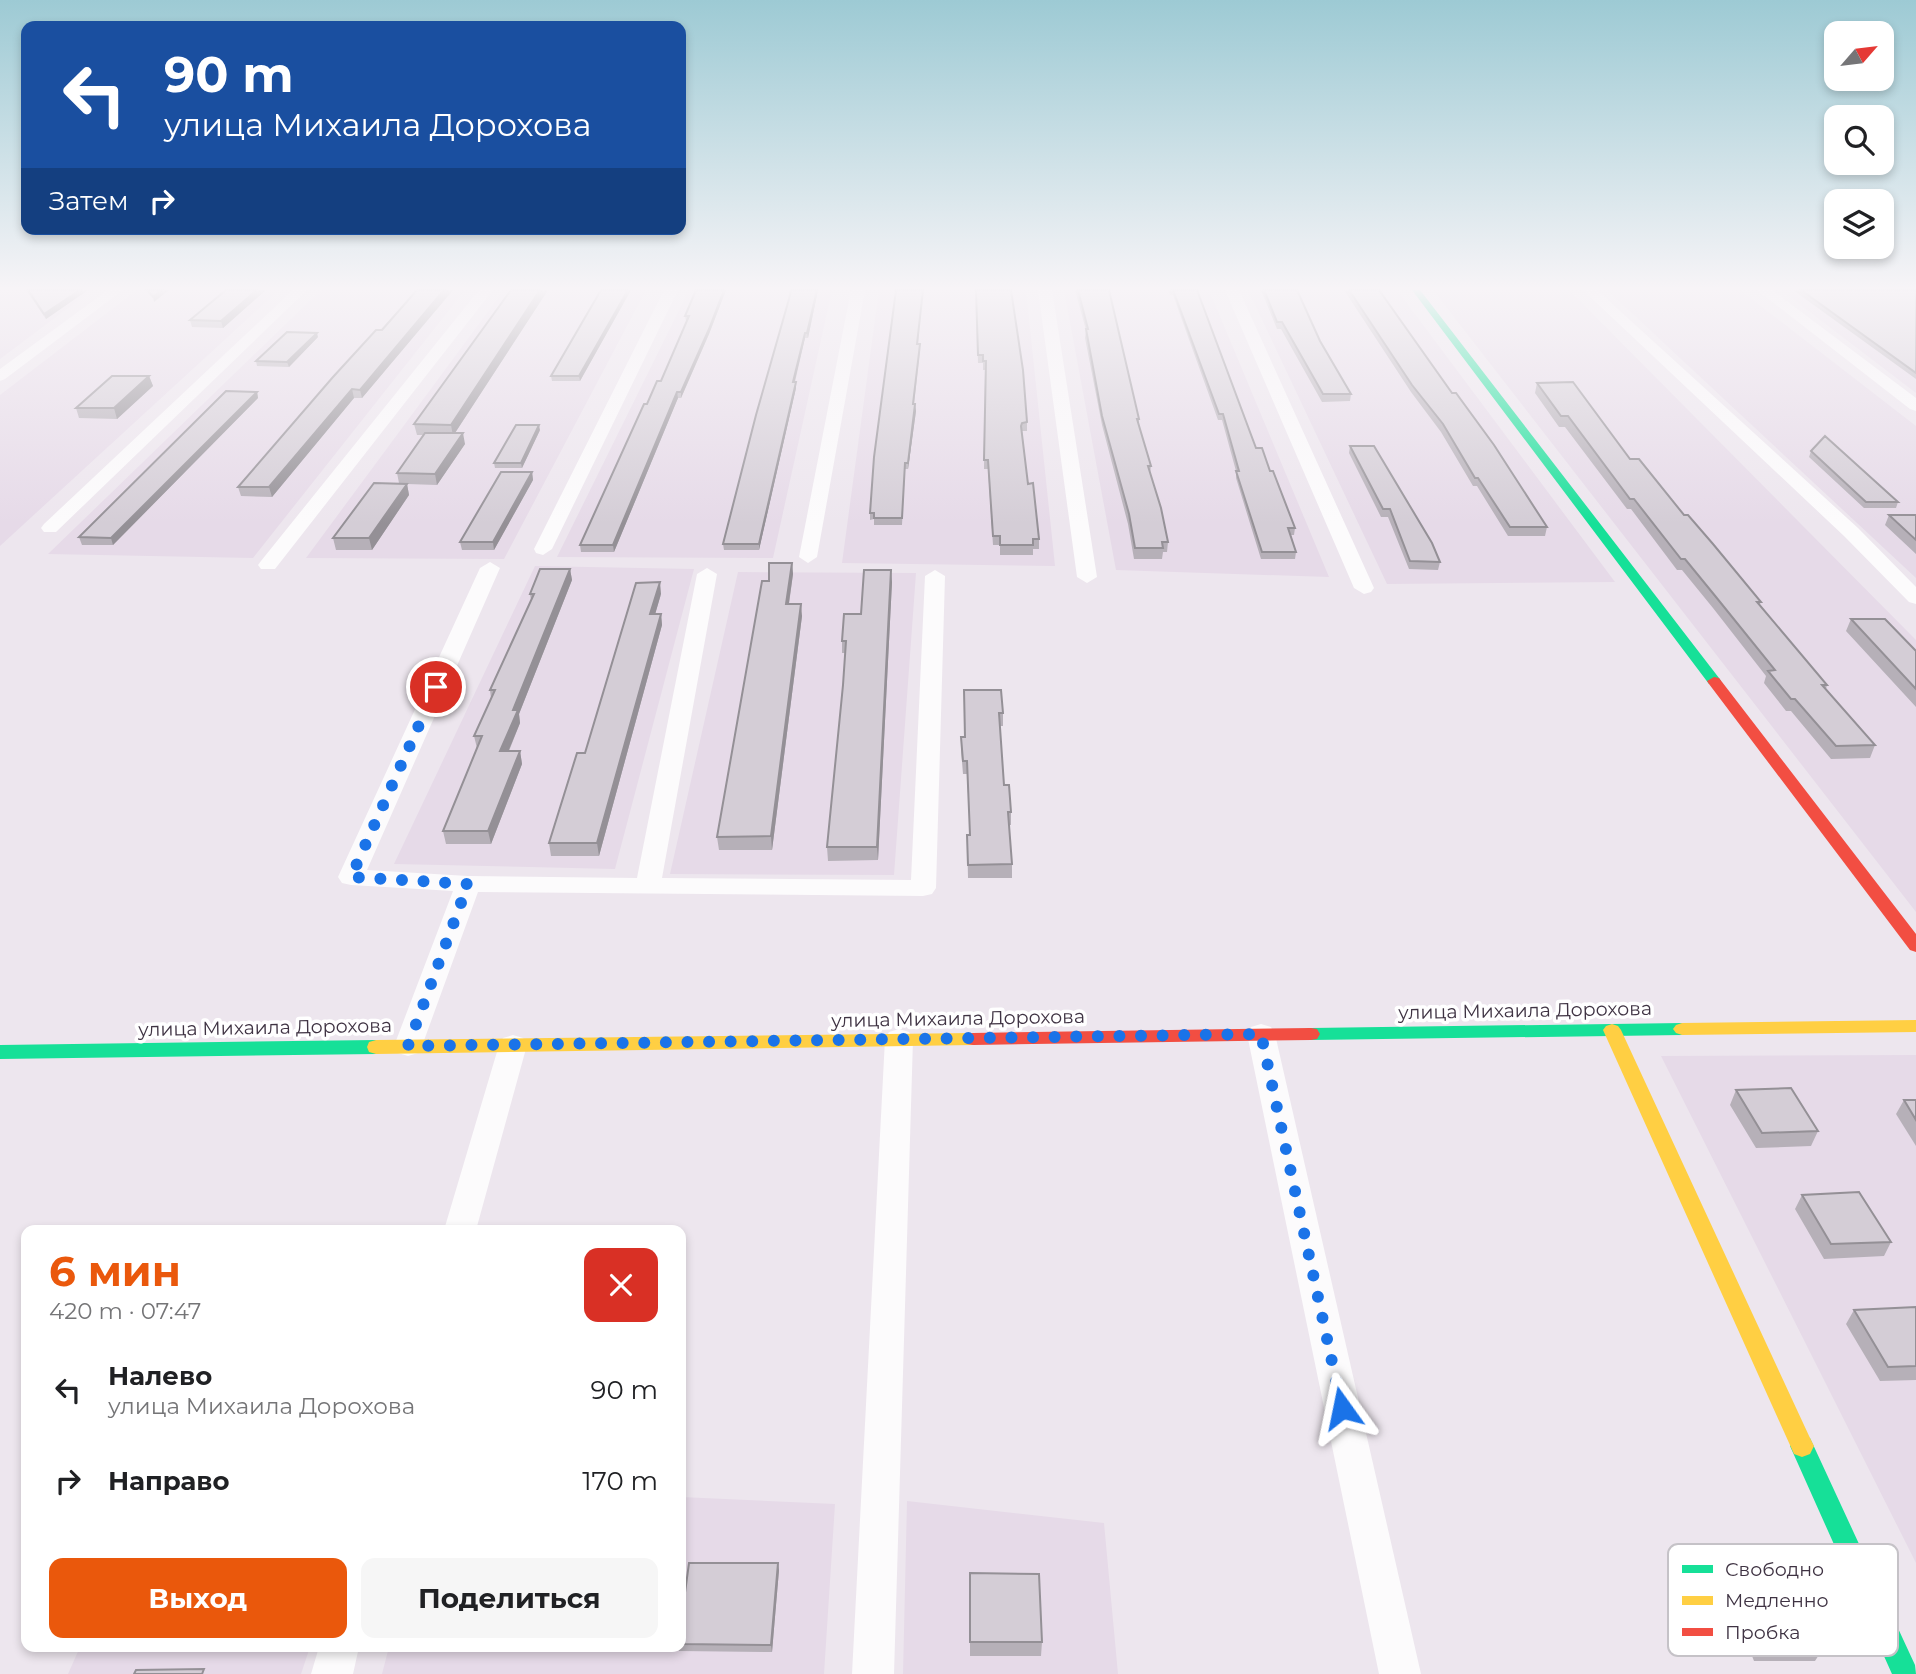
<!DOCTYPE html>
<html lang="ru">
<meta charset="utf-8">
<style>
body{margin:0;font-family:Montserrat,sans-serif;background:#f6f6f6;color:#202124;height:100vh;display:flex;flex-direction:column;font-size:26px;white-space:nowrap}
*{box-sizing:border-box;margin:0}
p{font-size:23px;color:#757577}
.icon{flex:none;width:38px;height:38px;fill:none;stroke:currentColor;stroke-width:2;stroke-linecap:round;stroke-linejoin:round}
.map{position:relative;flex:1;overflow:hidden}
.panel{position:absolute;left:21px;top:1225px;width:665px;height:427px;display:flex;flex-direction:column;background:#fff;border-radius:14px;box-shadow:0 4px 10px #0003}
.panel>*{flex:none}
.hud{position:absolute;left:21px;top:21px;width:665px;height:214px;border-radius:14px;box-shadow:0 4px 10px #0003;background:#1a4fa0;color:#fff;overflow:hidden}
.needle{width:46px;rotate:62deg}
.tools{position:absolute;left:1824px;top:21px;display:grid;gap:14px}
.tools a{display:grid;place-items:center;width:70px;height:70px;border-radius:14px;background:#fff;box-shadow:0 4px 10px #0003;font-size:35px}
.pin{position:absolute;display:grid;place-items:center;width:60px;height:60px;color:#fff;margin:-30px;border:4px solid #fff;border-radius:50%;box-shadow:0 2px 7px #0007}
.me{position:absolute;width:77px;margin:-38px;rotate:348deg;stroke-linejoin:round;filter:drop-shadow(0 0 5px #0008)}
.turn{display:flex;align-items:center;gap:24px;height:147px;padding:0 28px;font-size:32px}
.turn .icon{width:91px;height:91px;stroke-width:2.5}
.turn b{display:block;font-size:49px;line-height:60px}
.then{display:flex;align-items:center;height:66px;padding:0 28px;background:#0003;gap:14px;font-size:26px}
.round{display:grid;place-items:center;flex:none;width:74px;height:74px;border-radius:14px;background:#f6f6f6}
.headline{display:flex;align-items:center;justify-content:space-between;height:119px;padding:0 28px}
h1{font-size:42px;font-weight:700;line-height:52px;color:#ea580c}
.action{display:flex;gap:14px;margin-top:auto;padding:14px 28px}
.action a{flex:1;height:80px;border-radius:14px;background:#ea580c;color:#fff;font-size:28px;font-weight:700;line-height:80px;text-align:center}
.action a+a{background:#f6f6f6;color:#202124}
ul{padding:0;list-style:none}
li{display:flex;align-items:center;gap:21px;height:91px;padding:0 28px}
li div{flex:1}
li b{display:block;font-size:26px}
li em{font-style:normal}
.map>svg:first-child{display:block}
.residential{fill:#e6dae8}
.lines{fill:none;stroke-linecap:round;stroke-linejoin:round}
.street{fill:#fcfbfc;fill-rule:evenodd}
.fast{fill:#16e098;fill-rule:evenodd}
.slow{fill:#ffcf43;fill-rule:evenodd}
.jam{fill:#f24e42;fill-rule:evenodd}
.wall{fill:#b6b0b8}
.shaded-wall{fill:#949096}
.building{fill:#d4cdd6;stroke:#949096;stroke-width:2}
.route{stroke:#1a73e8;stroke-width:12;stroke-dasharray:0 21.6}
.labels{text-anchor:middle;stroke-width:7;stroke-linejoin:round;paint-order:stroke}
.street-label{font-size:19px;fill:#3f3343;stroke:#fff}
.key{fill:#fff;stroke:#c5c2c7;stroke-width:2}
.key-label{font-size:19px;fill:#3f3343}
</style>
<div class="map">
<svg width="1916" height="1674" viewBox="0 0 1916 1674">
<rect width="100%" height="100%" fill="#ede6ee"/>
<!-- residential -->
<path class="residential" d="M0,290H92L0,359Z
M137,290H279L0,546V395Z
M321,290H465L253,558L48,554Z
M504,290H646L504,559L306,558Z
M689,290H832L773,558L557,557Z
M879,290H1026L1055,566L842,563Z
M1064,290H1209L1329,577L1116,570Z
M1248,290H1397L1615,582L1387,584Z
M1433,290H1569L1916,640V912Z
M1607,290H1740L1916,426V578Z
M1781,290H1916V393Z
M535,566L694,569L615,869L394,864Z
M738,572L916,573L894,875L670,874Z
M1916,1055V1563L1661,1056Z
M681,1497L835,1504L824,1674H382L389,1647H681Z
M907,1501L1104,1523L1118,1674H903Z
M80,1647H310L301,1674H68Z"/>
<g class="lines">
<!-- street -->
<path class="street" d="M108,290H123L5,379L0,381V369Z
M293,290H307L56,532H44L41,528L44,524Z
M479,290H493L275,569H261L258,565L261,561Z
M664,290H678L552,549L543,555L536,553L534,549Z
M851,290H865L817,557L808,563L799,557Z
M1038,290H1052L1097,577L1087,583L1077,577Z
M1225,290H1239L1374,588L1371,592L1364,594L1354,588Z
M1583,290H1597L1858,528L1916,587V604L1909,602L1844,536Z
M1757,290H1772L1916,398V411L1910,409Z
M490,562L500,568L367,870L468,876L637,878L697,574L707,568L717,574L662,878L911,880L925,576L935,570L945,576L936,888L932,894L923,896L478,892L422,1046L418,1053L408,1056L398,1053L394,1046L453,891L351,885L342,883L338,877L480,568Z
M1261,1024L1271,1027L1275,1034L1421,1674H1379L1247,1034L1251,1027Z
M899,1029L909,1032L913,1039L894,1674H852L885,1039L889,1032Z
M513,1035L523,1038L527,1045L476,1230H444L499,1045L503,1038Z
M319,1647H359L353,1674H311Z"/>
<!-- fast -->
<path class="fast" d="M1412,290H1420L1719,678L1721,681L1719,684H1709Z
M1682,1023L1688,1025L1691,1029L1688,1033L1682,1035L1311,1040L1305,1039L1302,1034L1305,1029L1311,1028Z
M376,1040L383,1042L385,1047L383,1052L376,1054L0,1059V1045Z
M1802,1435L1810,1438L1915,1665L1916,1674H1892L1790,1446L1794,1438Z"/>
<!-- slow -->
<path class="slow" d="M1916,1020V1032L1682,1035L1676,1033L1673,1029L1676,1025L1682,1023Z
M1612,1024L1618,1026L1621,1030L1810,1438L1814,1446L1810,1454L1802,1457L1794,1454L1603,1030L1606,1026Z
M973,1033L979,1034L982,1039L979,1044L973,1045L376,1054L369,1052L367,1047L369,1042L376,1040Z"/>
<!-- jam -->
<path class="jam" d="M1714,677L1719,678L1916,934V952L1910,950L1709,684L1707,681Z
M1311,1028L1317,1029L1320,1034L1317,1039L1311,1040L973,1045L967,1044L964,1039L967,1034L973,1033Z"/>
</g>
<!-- wall -->
<path class="wall" d="M26,290H88L46,319Z
M226,290H266L223,328L192,327L190,320Z
M417,290H453L362,398H354L272,497L241,496L238,487Z
M511,290H548L455,433L465,444L437,485L407,484L409,495L372,550H336L333,538L399,483L397,473L424,435H417L414,424Z
M601,290H631L580,381H552L551,376Z
M697,290H726L709,334L681,398H678L614,552H581L580,545L647,404L661,381L687,321H686L685,316Z
M818,290L808,338H805L795,382H796V388L759,550H724L723,544L789,299Z
M976,290L1027,422V431H1022L1028,484L1039,539V549H1033V555H1000V545H993L988,469H984L985,370H983V363H978Z
M1075,290H1109L1139,419V425L1151,466L1150,473L1168,542L1167,552H1163L1162,559H1134L1128,524L1102,425L1085,338L1086,330Z
M1168,290H1197L1256,448L1270,471L1295,528L1294,535H1291L1296,552L1295,559H1261L1236,478V471L1222,420H1218L1173,295H1170Z
M1261,290H1297L1320,341L1351,394L1350,401L1322,402L1281,329H1277Z
M1344,290H1379L1547,527L1545,536H1508L1477,486H1473L1441,432L1411,392Z
M1793,290H1916V379Z
M919,332L918,344H920V350L914,404L916,411L908,469H905L902,525H874V519L870,520V513Z
M318,337L289,367L257,366L256,361Z
M149,376L153,386L117,419L79,418L76,408Z
M1537,383L1630,459L1684,515L1761,602L1759,606L1827,685L1826,689L1875,745L1870,758L1831,759L1791,711H1786L1764,683L1766,676L1713,608L1682,570H1677L1631,509H1627L1565,427H1559L1535,393Z
M257,392L258,398L113,545H82L79,537Z
M540,430L522,468H495L494,463Z
M1350,446L1440,562L1438,570L1409,569L1388,517H1381L1349,453Z
M1811,451L1898,502L1896,508H1864L1809,457Z
M532,472L533,480L494,550H462L460,542Z
M1889,515H1916V554L1885,525Z
M792,563L793,574L789,604L802,616L772,850H719L717,837L769,581Z
M570,569L572,580L519,714L520,723L509,751H520L522,764L491,844H446L443,831L477,748L474,736L491,698L490,690L531,600L530,594Z
M892,582L878,860L828,861L827,847L843,685L845,653H842V641L861,614Z
M661,594L655,614H661L662,625L599,856H551L549,843L585,753Z
M1851,619L1916,651V707L1846,631Z
M964,690L1003,713V726H1000L1004,785L1011,812V825H1009L1012,864V878H968L967,835H970L967,774H963L961,749V737H965Z
M1736,1090L1818,1131L1811,1146L1756,1148L1730,1105Z
M1904,1100H1916V1146L1896,1114Z
M1802,1195L1891,1242L1884,1256L1824,1259L1795,1209Z
M1916,1307V1380L1880,1381L1846,1324L1854,1310Z
M779,1570L772,1652L679,1651L678,1647H681V1622Z
M970,1573L1042,1642L1041,1656H970Z
M1741,1594L1824,1647L1815,1661H1754L1733,1608Z"/>
<!-- shaded-wall -->
<path class="shaded-wall" d="M80,290H88L46,319L44,314Z
M162,290H169L154,302L153,297Z
M257,290H266L223,328L221,321Z
M444,290H453L362,398L360,390Z
M540,290H548L453,436L451,425Z
M628,290H631L580,381L579,376Z
M724,290H726L709,334L681,398V392Z
M817,290H818L808,338L807,333Z
M317,333L318,337L289,367L287,362Z
M805,333V338L793,388V382Z
M149,376L153,386L117,419L114,408Z
M796,382V388L759,550V544Z
M352,389L354,398L272,497L269,487Z
M257,392L258,398L113,545L111,538Z
M677,392L678,398L614,552L613,545Z
M915,404L916,411L908,469V463Z
M539,425L540,430L522,468L521,463Z
M463,433L465,444L437,485L435,474Z
M532,472L533,480L494,550L493,542Z
M407,484L409,495L372,550L369,538Z
M792,563L793,574L787,616L786,604Z
M570,569L572,580L519,714L520,723L503,764L500,751L513,710Z
M891,570L892,582L878,860L877,847Z
M660,582L661,594L652,625L650,614Z
M801,604L802,616L772,850L771,836Z
M661,614L662,625L599,856L597,843Z
M520,751L522,764L491,844L488,831Z
M778,1563L779,1570L772,1652L771,1645Z"/>
<!-- building -->
<path class="building" d="M28,290H80L44,314Z
M147,290H162L153,297Z
M226,290H257L221,321L190,320Z
M417,290H444L360,390L352,389L269,487H238L333,377L376,330H382Z
M511,290H540L451,425L414,424Z
M601,290H628L579,376H551Z
M696,290H724L709,329L681,392H677L613,545H580L644,404H647L657,381H661L689,316H685Z
M791,290H817L807,333H805L793,382H796L759,544H723L756,415L789,299Z
M896,290H923L917,344H920L913,404H915L908,463H905L902,518H874V513H870L874,457Z
M976,290H1011L1023,370L1027,422L1022,423L1021,426L1028,484L1033,483L1039,539H1033V545H1000V536H993L988,460H984L986,361H983V355H978Z
M1078,290H1109L1139,419H1137L1151,466H1148L1161,508L1168,542H1162L1163,548H1135L1129,514L1102,416L1086,329H1088Z
M1170,290H1197L1256,448H1262L1270,471H1273L1295,528H1288L1296,552H1262L1236,471H1239L1223,414H1219L1173,290Z
M1264,290H1297L1320,341L1351,394H1323L1282,322H1277Z
M1349,290H1379L1452,393H1456L1494,445L1547,527H1510L1478,478H1475L1443,424L1412,385Z
M1801,290H1916V373Z
M287,332L317,333L287,362L256,361Z
M112,376H149L114,408H76Z
M1573,382L1630,459H1639L1684,515H1688L1713,544L1761,602H1757L1827,685H1822L1875,745L1836,746L1795,699H1791L1768,671L1775,670L1716,597L1685,559H1681L1634,499H1630L1568,416H1561L1537,383Z
M226,391L257,392L111,538L79,537Z
M516,425H539L521,463H494Z
M425,433H463L435,474L397,473Z
M1825,436L1898,502H1866L1811,451Z
M1350,446H1374L1432,543L1440,562L1410,561L1390,509H1383Z
M501,472H532L493,542H460Z
M374,483L407,484L369,538H333Z
M1889,515H1916V540Z
M769,563H792L786,604H801L771,836L717,837L762,581H769Z
M540,569H570L513,710H518L500,751H520L488,831H443L482,736H474L495,690H490L534,594H530Z
M864,570H891L877,847H827L843,685L846,641H842L844,614H861Z
M660,582L650,614H661L597,843H549L577,753H585L636,583Z
M1851,619H1885L1916,651V689Z
M964,690H1001L1003,713H999L1004,785H1009L1011,812H1008L1012,864L968,865L967,835H970L967,761H963L961,737H965Z
M1791,1088L1818,1131L1762,1133L1736,1090Z
M1904,1100H1916V1120Z
M1859,1192L1891,1242L1831,1244L1802,1195Z
M1916,1307V1366L1888,1367L1854,1310Z
M689,1563H778L771,1645L681,1644V1622Z
M970,1573L1039,1574L1042,1642H970Z
M204,1669L202,1674H134L136,1670Z"/>
<!-- sky -->
<linearGradient id="sky" x2="0" y2="1"><stop stop-color="#9dcad4"/><stop offset="0.55" stop-color="#f7f4f7"/><stop offset="1" stop-color="#f7f4f7" stop-opacity="0"/></linearGradient>
<rect width="1916" height="524" fill="url(#sky)"/>
<g class="lines">
<!-- route -->
<path class="route" d="M436,687L351,877L468,884L408,1046L1261,1034L1342,1408"/>
</g>
<g class="labels">
<!-- street labels -->
<g class="street-label">
<text transform="translate(1525 1010) rotate(-1)" y="7">улица Михаила Дорохова</text>
<text transform="translate(958 1018) rotate(-1)" y="7">улица Михаила Дорохова</text>
<text transform="translate(265 1027) rotate(-1)" y="7">улица Михаила Дорохова</text>
</g>
</g>
<!-- legend -->
<rect x="1668" y="1544" width="230" height="112" rx="10" class="key"/>
<rect x="1682" y="1565" width="31" height="8" fill="#16e098"/>
<rect x="1682" y="1596" width="31" height="9" fill="#ffcf43"/>
<rect x="1682" y="1628" width="31" height="8" fill="#f24e42"/>
<g class="key-label">
<text x="1725" y="1576">Свободно</text>
<text x="1725" y="1607">Медленно</text>
<text x="1725" y="1639">Пробка</text>
</g>
</svg>
<div class="tools">
<a><svg class="needle" viewBox="-14 -14 28 28"><path d="M0-13l5 13h-10z" fill="#e53935"/><path d="M0 13l5-13h-10z" fill="#757577"/></svg></a>
<a><svg class="icon" aria-label="search" viewBox="0 0 24 24"><circle cx="10" cy="10" r="6"/><path d="M15 15l6 6"/></svg></a>
<a><svg class="icon" aria-label="layers" viewBox="0 0 24 24"><path d="M12 4l9 5-9 5-9-5zM3 14l9 5 9-5"/></svg></a>
</div>
<div class="pin" style="left:436px;top:687px;background:#d93025"><svg class="icon" aria-label="arrive" viewBox="0 0 24 24"><path d="M6 21V4h12l-3 4 3 4H6"/></svg></div>
<svg class="me" style="left:1342px;top:1408px" viewBox="-20 -20 40 40"><path d="M0-17L14 15 0 8-14 15z" fill="#1a73e8" stroke="#fff" stroke-width="4"/></svg>
<div class="hud">
<div class="turn"><svg class="icon" aria-label="left" viewBox="0 0 24 24"><path d="M17 20v-9H6M10 6l-5 5 5 5"/></svg><div><b>90 m</b>улица Михаила Дорохова</div></div>
<div class="then">Затем<svg class="icon" aria-label="right" viewBox="0 0 24 24"><path d="M7 20v-9h11M14 6l5 5-5 5"/></svg></div>
</div>
<section class="panel">
<div class="headline"><div><h1>6 мин</h1><p>420 m · 07:47</p></div><a class="round" style="background:#d93025;color:#fff"><svg class="icon" aria-label="close" viewBox="0 0 24 24"><path d="M6 6l12 12M18 6L6 18"/></svg></a></div>
<ul>
<li><svg class="icon" aria-label="left" viewBox="0 0 24 24"><path d="M17 20v-9H6M10 6l-5 5 5 5"/></svg><div><b>Налево</b><p>улица Михаила Дорохова</p></div><em>90 m</em></li>
<li><svg class="icon" aria-label="right" viewBox="0 0 24 24"><path d="M7 20v-9h11M14 6l5 5-5 5"/></svg><div><b>Направо</b></div><em>170 m</em></li>
</ul>
<div class="action"><a>Выход</a><a>Поделиться</a></div>
</section>
</div>
